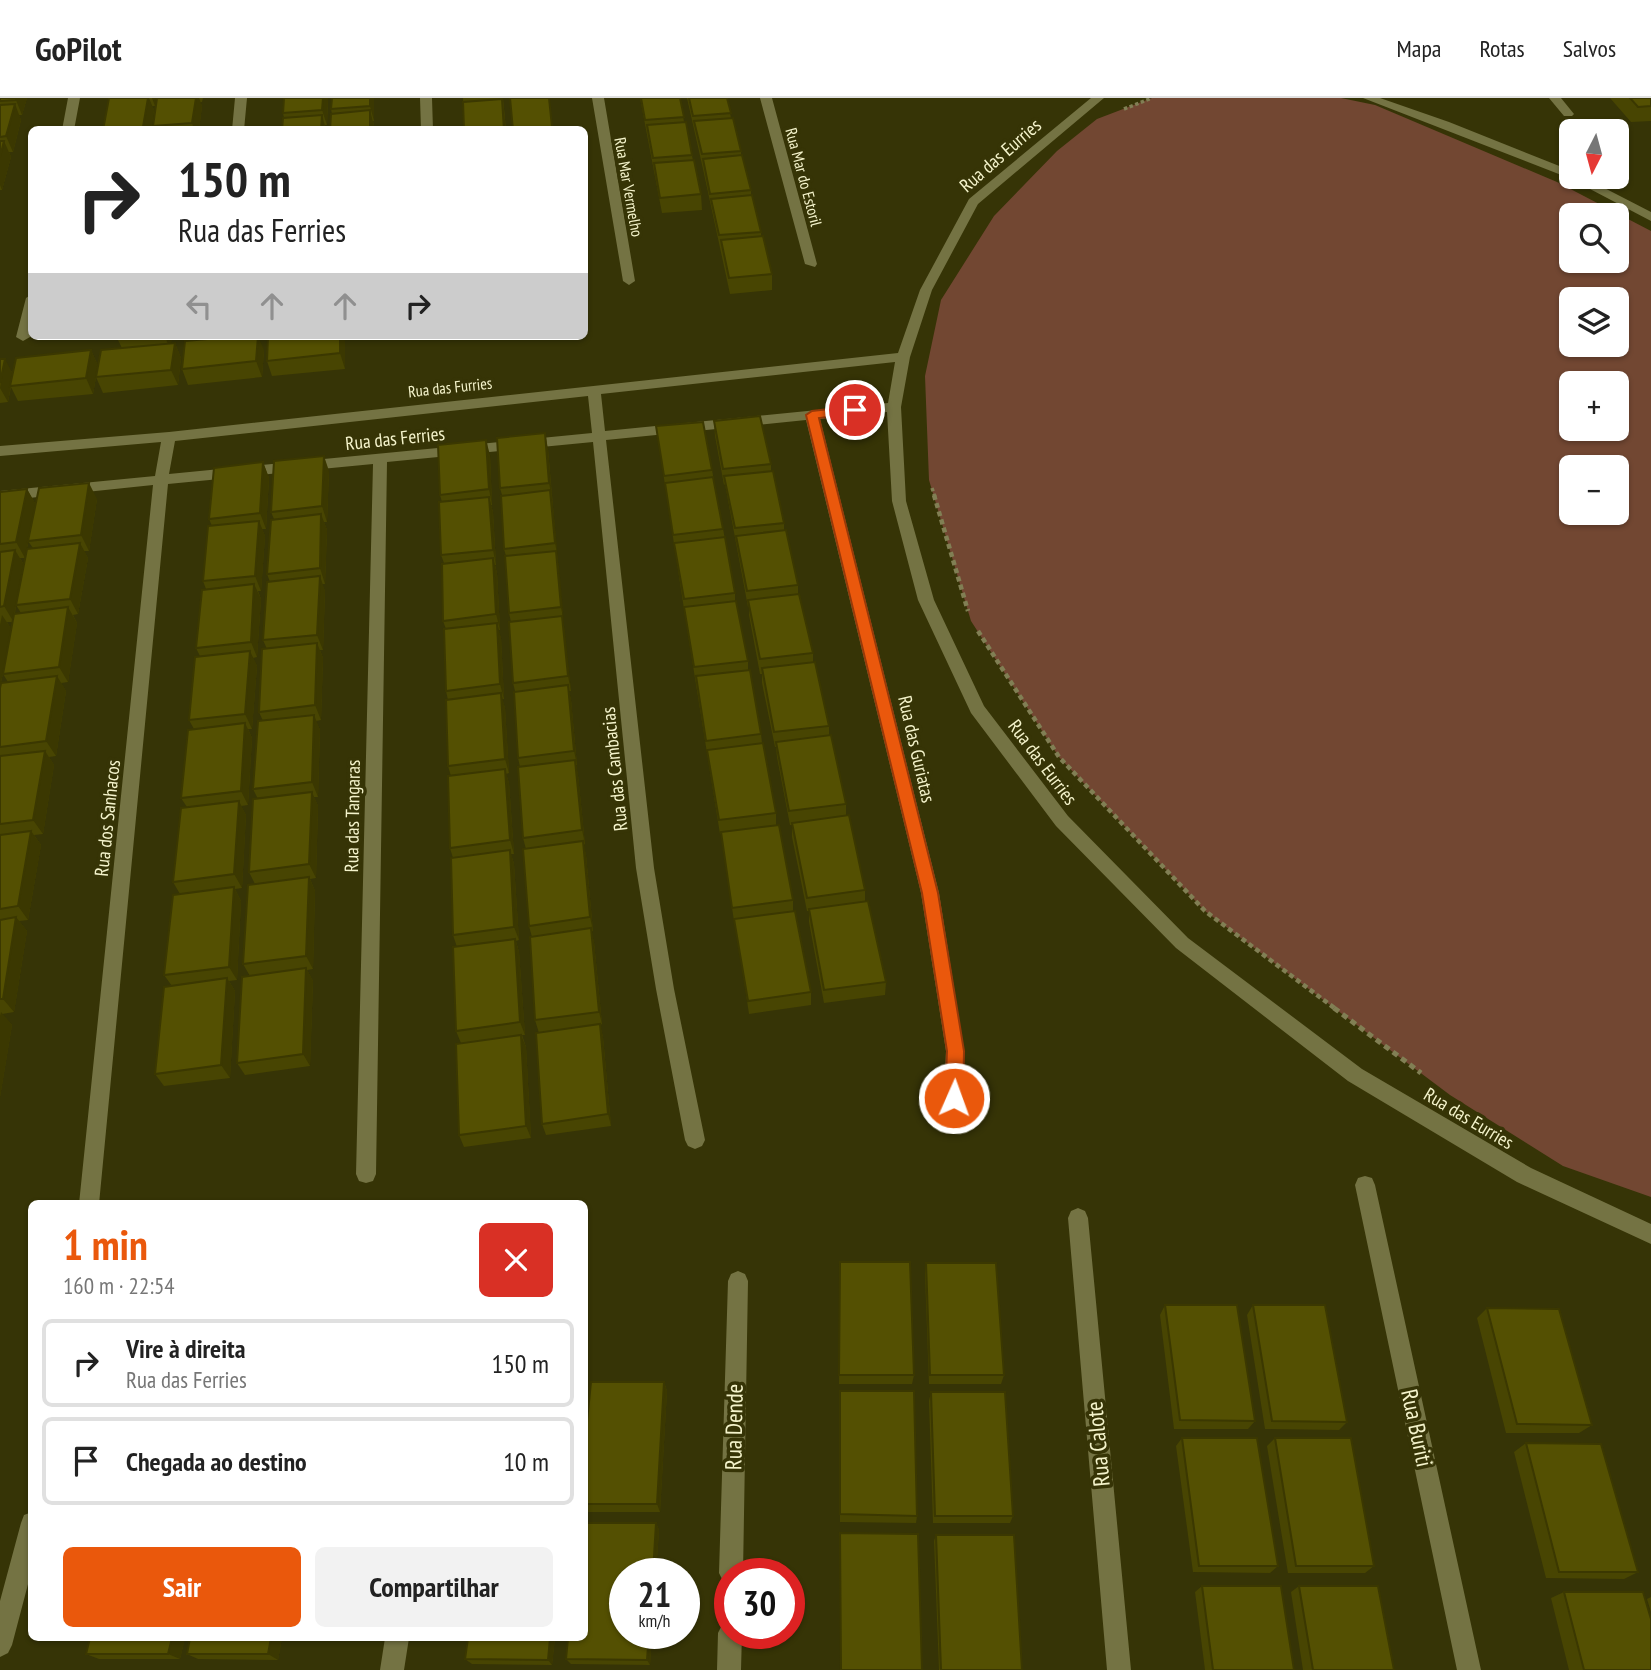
<!DOCTYPE html>
<html lang="pt">
<meta charset="utf-8">
<style>
body{margin:0;font-family:"PT Sans Narrow",sans-serif;background:#f2f2f2;color:#222;height:100vh;display:flex;flex-direction:column;font-size:26px;white-space:nowrap}
*{box-sizing:border-box;margin:0}
p{font-size:23px;color:#767676}
.icon{flex:none;width:38px;height:38px;fill:none;stroke:currentColor;stroke-width:2;stroke-linecap:round;stroke-linejoin:round}
.map{position:relative;flex:1;overflow:hidden}
.drawer{position:absolute;left:28px;top:1102px;width:560px;height:441px;display:flex;flex-direction:column;background:#fff;border-radius:10px;box-shadow:0 2px 5px #0004}
.drawer>*{flex:none}
.top-card{position:absolute;left:28px;top:28px;width:560px;height:214px;border-radius:10px;box-shadow:0 2px 5px #0004;background:#fff;color:#222;overflow:hidden}
.needle{width:46px;rotate:186deg}
.buttons{position:absolute;left:1559px;top:21px;display:grid;gap:14px}
.buttons a{display:grid;place-items:center;width:70px;height:70px;border-radius:10px;background:#fff;box-shadow:0 2px 5px #0004;font-size:35px}
.speed{position:absolute;left:609px;top:1460px;display:flex;gap:14px;font-size:35px;font-weight:700;text-align:center}
.speed>*{display:grid;place-content:center;width:91px;height:91px;border-radius:50%;background:#fff;box-shadow:0 2px 5px #0004;line-height:1}
.speed small{font-size:18px;font-weight:400}
.speed .limit{border:10px solid #d22;background:#fff;color:#111}
.pin{position:absolute;display:grid;place-items:center;width:60px;height:60px;color:#fff;margin:-30px;border:4px solid #fff;border-radius:50%;box-shadow:0 2px 7px #0007}
.me{position:absolute;width:77px;margin:-38px;rotate:2deg;stroke-linejoin:round;filter:drop-shadow(0 0 5px #0008)}
.turn{display:flex;align-items:center;gap:24px;height:147px;padding:0 35px;font-size:32px}
.turn .icon{width:91px;height:91px;stroke-width:2.5}
.turn b{display:block;font-size:49px;line-height:60px}
.lanes{display:flex;align-items:center;height:66px;padding:0 35px;background:#0003;justify-content:center;gap:35px;direction:ltr}
.lanes .off{opacity:.35}
.round{display:grid;place-items:center;flex:none;width:74px;height:74px;border-radius:10px;background:#f2f2f2}
.summary{display:flex;align-items:center;justify-content:space-between;height:119px;padding:0 35px}
h1{font-size:42px;font-weight:600;line-height:52px;color:#ea580c}
.cta{display:flex;gap:14px;margin-top:auto;padding:14px 35px}
.cta a{flex:1;height:80px;border-radius:10px;background:#ea580c;color:#fff;font-size:28px;font-weight:600;line-height:80px;text-align:center}
.cta a+a{background:#f2f2f2;color:#222}
ul{padding:0;list-style:none}
li{display:flex;align-items:center;gap:21px;height:88px;margin:0 14px 10px;padding:0 21px;border:4px solid #e0e0e0;border-radius:10px}
li div{flex:1}
li b{display:block;font-size:26px}
li em{font-style:normal}
header{display:flex;align-items:center;gap:42px;box-sizing:border-box;height:98px;padding:0 35px;background:#fff;border-bottom:2px solid #e0e0e0}
header strong{font-size:33px}
nav{display:flex;gap:38px;margin-inline-start:auto;font-size:24px}
.map>svg:first-child{display:block}
.green{fill:#724732;fill-rule:evenodd}
.lines{fill:none;stroke-linecap:round;stroke-linejoin:round}
.path-far2{stroke:#817f54;stroke-width:3.5;stroke-dasharray:3.5 2.5;stroke-linecap:butt}
.path-far1{stroke:#817f54;stroke-width:4.5;stroke-dasharray:5 3.5;stroke-linecap:butt}
.path{stroke:#817f54;stroke-width:5;stroke-dasharray:6 4.5;stroke-linecap:butt}
.minor{fill:#747343;fill-rule:evenodd}
.wall{fill:#484502;fill-rule:evenodd}
.shaded-wall{fill:#3b3801}
.building{fill:#545002;stroke:#3b3801;stroke-width:2}
.route{fill:#ea580c;stroke:#983908;stroke-width:2}
.labels{text-anchor:middle;stroke-width:7;stroke-linejoin:round;paint-order:stroke}
.far-street-label{font-size:16px;fill:#f4f3cb;stroke:#363406}
.street-label{font-size:19px;fill:#f4f3cb;stroke:#363406}
.near-street-label{font-size:23px;fill:#f4f3cb;stroke:#363406}
</style>
<header>
<strong>GoPilot</strong>
<nav><a>Mapa</a><a>Rotas</a><a>Salvos</a></nav>
</header>
<div class="map">
<svg width="1651" height="1572" viewBox="0 0 1651 1572">
<rect width="100%" height="100%" fill="#363406"/>
<!-- green -->
<path class="green" d="M1152,0H1341L1375,7L1557,84L1651,133V1099L1563,1068L1450,997L1205,813L1059,659L971,523L929,382L925,278L941,202L994,118L1057,53L1097,21ZM1617,117V163H1572V117ZM1617,201V247H1572V201ZM1572,285H1617V331H1572ZM1572,369H1617V415H1572Z"/>
<g class="lines">
<!-- path-far2 -->
<path class="path-far2" d="M1124,11L1152,0
M932,390L935,399"/>
<!-- path-far1 -->
<path class="path-far1" d="M934,397L968,513
M978,533L1059,659L1205,813L1337,912"/>
<!-- path -->
<path class="path" d="M1334,910L1421,975"/>
<!-- minor -->
<path class="minor" d="M68,0H80L74,32H62Z
M235,0H247L244,32H232Z
M420,0H432L433,32H421Z
M592,0H604L635,183L629,187L623,183Z
M760,0H772L817,166L815,169L805,166Z
M1091,0H1104L978,106L932,192L910,259L901,309L906,403L934,502L984,608L1068,718L1188,840L1362,971L1531,1070L1651,1126V1146L1517,1084L1348,983L1176,850L1056,728L971,615L918,502L892,403L887,314L820,321L939,795L964,953V1000L961,1006L954,1009L947,1006L944,1000L946,953L921,795L806,322L606,342L654,770L674,891L705,1042L702,1048L695,1051L688,1048L685,1042L656,891L636,770L593,344L387,364L376,1076L373,1083L366,1085L359,1083L356,1076L373,366L168,386L99,1106H79L153,387L0,403V393L155,378L161,344L0,358V348L169,334L898,255L920,192L969,101ZM895,264L888,305L605,333L601,296ZM588,298L592,335L169,376L175,343Z
M1363,0H1380L1449,24L1572,73V79H1583L1651,114V123L1569,80Z
M1549,0H1561L1574,16L1572,18H1564Z
M32,196L30,239L23,243L16,239L26,200Z
M1365,1078L1372,1080L1375,1087L1481,1572H1457L1355,1087L1358,1080Z
M1078,1110L1085,1113L1088,1120L1131,1572H1107L1068,1120L1071,1113Z
M738,1173L745,1176L748,1183L743,1475H730V1486L723,1483L719,1475L728,1183L731,1176Z
M32,1414V1471L12,1547L8,1555L0,1559V1503L21,1425L24,1417Z
M730,1523V1535H742L741,1572H717L718,1535L722,1527Z
M385,1540H409L404,1572H380Z"/>
</g>
<!-- wall -->
<path class="wall" d="M0,0H27L22,17H19L21,22L13,54H9L11,59L2,92H0Z
M109,0H156L155,8H152L154,12L151,32H103Z
M157,0H203L202,4H200L202,8L199,32H154L153,28Z
M284,0H328L327,27H325L326,32H282L284,20L283,15Z
M374,0V23H373L374,28L332,16L331,11Z
M463,0H503L506,32H464Z
M549,0L553,32H513Z
M640,0H680L684,24L701,96L702,112L662,115Z
M687,0H727L731,20L741,53V58L751,92V97L761,134V138L772,176V192L730,196L703,71Z
M1610,0H1651V23L1631,24Z
M118,238H172L171,245H175L181,260L178,287L103,295L96,279L122,250L117,240Z
M345,244V271L272,278L267,263Z
M91,252L98,268L93,296L18,303L11,289L8,304L0,305V261L13,275Z
M264,252L262,279L188,287L182,271Z
M714,323L771,366V373L784,425V433L798,487V496L813,555V564L829,628V637L846,706V718L865,792V803L886,884L885,897L824,905L809,824V813H807L792,739V727H790L777,659L776,649H775L762,585V576H760L749,517V508L748,509L725,386L724,387L715,338Z
M656,328L712,372L735,495V503L748,563V572L761,636L762,645L776,715V727L793,802V813L811,894V907L749,916L735,823H734L721,736H720L686,524Z
M548,351L563,525L571,593H569L571,602L577,667H576L578,677L585,746L583,747L586,757L593,833H591L594,844L602,926L600,927L603,939L611,1028L546,1037L542,1026L539,935L535,922L532,839L529,828L526,751L523,740L520,669L518,660L515,593L513,585L511,524L509,515L506,458L504,451L502,397L500,390Z
M490,357L492,407H491L493,414L496,467H495L497,475L500,532H498L501,540L504,601H502L505,610L509,675L506,676L509,685L514,756H511L514,766L519,842L516,843L519,854L525,937H522L526,949L531,1040L464,1049L459,1037L461,945L456,933L457,849L453,837V760L450,750L451,678L448,668V602L446,593V531L443,523L444,465L441,457L442,404L440,397Z
M263,364L269,380L266,431H262L265,438L261,493H258L261,501L257,559L253,560L257,568L252,631H248L252,640L248,707L241,708L246,717L242,790L235,791L241,803L237,882L229,883L235,893L230,980L164,988L155,976L172,888L164,877L180,796L173,784L187,709L181,700L194,631L189,622L200,558L196,550L206,491L203,483L212,428L209,421Z
M329,373L327,424H324L327,432L325,486H322L325,493L323,552H320L323,560L321,622L316,623L320,632L318,699H314L318,708L316,780L310,781L315,793L313,871L307,872L313,883L310,968L245,977L237,965L250,878L243,866L255,786L249,774L258,701L253,691L263,623L259,614L267,551L263,542L270,484L267,476L274,421L271,414Z
M27,391L36,407L25,460H20L24,467L33,450L28,443L97,401L89,453H84L88,460L78,516L73,517L77,525L68,584L61,585L66,593L56,658L49,659L54,667L43,736L34,737L41,747L28,822L19,823L27,833L14,914L2,916L12,927L0,999V590L8,584L3,576L4,571L0,589V394ZM16,507L21,515H15ZM7,524H13L11,531Z
M840,1164L914,1277L912,1286H839Z
M926,1165L1004,1277L1001,1286H929L925,1176Z
M1165,1207L1255,1323L1248,1331H1174L1160,1217Z
M1253,1207L1347,1324L1339,1332L1265,1331L1247,1217Z
M1487,1210L1592,1327L1579,1335H1506L1477,1220Z
M664,1284L667,1293L660,1414H584V1353Z
M840,1293L917,1418L916,1425L840,1424Z
M931,1294L1013,1418L1010,1425H933L929,1303Z
M1182,1340L1278,1468L1270,1475L1193,1474L1176,1348Z
M1275,1340L1374,1468L1365,1475H1288L1267,1348Z
M1526,1345L1638,1474L1624,1481L1546,1480L1514,1354Z
M656,1425L659,1432L656,1475H625L652,1535L650,1567L571,1566L566,1561Z
M936,1437L1022,1572H939L934,1443Z
M1202,1488L1294,1572H1205L1195,1494Z
M1299,1488L1394,1572H1303L1291,1494Z
M1564,1494L1651,1572H1569L1551,1500Z
M1651,1499V1514L1647,1501Z
M185,1540L180,1561H99L86,1556Z
M282,1540L278,1562L198,1561L187,1556Z
M468,1540H555L552,1567L472,1566L465,1561Z"/>
<!-- shaded-wall -->
<path class="shaded-wall" d="M16,0H27L22,17L16,2Z
M148,0H149L154,12L151,32H144L143,29Z
M152,0H156L155,8Z
M196,0H199L202,8L199,32H194L192,25Z
M323,0H328L327,27L322,12Z
M370,0H374V23L370,8Z
M502,1L504,16L506,32H504Z
M15,6L21,22L13,54L6,38Z
M370,12L374,28V32H370Z
M322,17L326,32H321Z
M4,43L11,59L2,92L0,87V59Z
M165,238H172L170,252Z
M258,238L264,252L262,279L256,263Z
M340,238H344L345,244V271L340,255Z
M175,245L181,260L178,287L171,272Z
M91,252L98,268L93,296L86,280Z
M5,261L13,276L8,304L0,290Z
M545,335L548,351L552,400L549,385Z
M486,342L490,357L492,407L489,391Z
M324,358L329,373L327,424L322,408Z
M263,364L269,380L266,431L260,415Z
M89,385L97,401L89,453L81,437Z
M27,391L36,407L25,460L16,444Z
M550,392L553,408L558,460L555,445Z
M489,399L493,414L496,467L493,452Z
M321,416L327,432L325,486L320,470Z
M259,423L265,438L261,493L255,478Z
M80,445L88,460L78,516L70,501Z
M15,452L24,467L13,523L4,508Z
M556,453L559,468L564,524L561,509Z
M493,460L497,475L500,532L496,516Z
M320,478L325,493L323,552L317,537Z
M254,486L261,501L257,559L251,544Z
M68,509L77,525L68,584L59,569Z
M2,517L12,532L0,589V527Z
M562,518L565,533L571,593L568,578Z
M497,525L501,540L504,601L500,586Z
M317,545L323,560L321,622L315,607Z
M250,553L257,568L252,631L245,616Z
M57,578L66,593L56,658L46,643Z
M568,587L571,602L577,667L574,653Z
M501,595L505,610L509,675L505,661Z
M314,617L320,632L318,699L312,684Z
M245,625L252,640L248,707L241,693Z
M45,653L54,667L43,736L33,722Z
M575,662L578,677L585,746L582,732Z
M505,671L509,685L514,756L510,742Z
M312,694L318,708L316,780L309,766Z
M239,703L246,717L242,790L234,776Z
M31,733L41,747L28,822L18,808Z
M583,743L586,757L593,833L590,819Z
M510,752L514,766L519,842L514,829Z
M309,779L315,793L313,871L306,858Z
M234,789L241,803L237,882L229,869Z
M16,819L27,833L14,914L3,901Z
M591,830L594,844L602,926L599,914Z
M515,841L519,854L525,937L520,924Z
M306,870L313,883L310,968L303,956Z
M227,880L235,893L230,980L221,967Z
M1,914L12,927L0,999V918Z
M600,926L603,939L611,1028L608,1016Z
M521,937L526,949L531,1040L526,1028Z
M664,1284L667,1293L660,1414L657,1406Z
M656,1425L659,1432L656,1475H653Z
M649,1535H652L650,1567L647,1562Z
M172,1540H185L180,1561L168,1556Z
M271,1540H282L278,1562L268,1556Z
M550,1540H555L552,1567L548,1562Z"/>
<!-- building -->
<path class="building" d="M0,0H16V2L0,3Z
M109,0H148L143,29L103,32Z
M157,0H196L192,25L153,28Z
M284,0H323L322,12L283,15Z
M332,0H370V8L331,11Z
M510,0H549L552,29L513,32Z
M641,0H680L684,19L645,22Z
M689,0H727L731,15L693,18Z
M1630,0H1651V8L1638,9Z
M502,1L504,32H464L463,4Z
M15,6L6,38L0,39V7Z
M370,12V32H330L331,16Z
M322,17L321,32H282L283,20Z
M733,20L741,53L702,56L694,23Z
M686,24L692,57L653,60L647,27Z
M191,29V32H164Z
M0,43H4L0,59Z
M742,57L751,92L710,96L703,61Z
M694,62L701,96L660,100L654,65Z
M752,97L761,134L719,137L711,101Z
M763,138L772,176L729,180L721,142Z
M118,238H142L117,240Z
M242,238H258L256,263L182,271L185,243Z
M268,238H340V255L267,263Z
M175,245L171,272L96,279L101,252Z
M91,252L86,280L10,288L16,260Z
M0,261H5L0,285Z
M760,318L771,366L723,371L714,323Z
M703,324L712,372L664,378L656,328Z
M545,335L549,385L500,390L497,340Z
M486,342L489,391L440,397L438,347Z
M324,358L322,408L271,414L274,363Z
M263,364L260,415L209,421L214,370Z
M773,373L784,425L735,430L724,378Z
M713,379L723,431L673,437L665,385Z
M89,385L81,437L28,443L39,390Z
M27,391L16,444L0,446V394Z
M550,392L555,445L504,451L501,398Z
M489,399L493,452L441,457L439,404Z
M321,416L320,470L267,476L271,422Z
M259,423L255,478L203,483L208,428Z
M786,432L798,487L747,493L736,438Z
M725,439L735,495L684,501L674,445Z
M80,445L70,501L16,507L27,451Z
M15,452L4,508L0,509V454Z
M556,453L561,509L509,515L505,458Z
M493,460L496,516L443,523L442,466Z
M320,478L317,537L263,542L267,484Z
M254,486L251,544L196,550L202,492Z
M799,496L813,555L760,561L748,502Z
M736,503L748,563L694,569L684,509Z
M68,509L59,569L3,576L14,516Z
M562,518L568,578L513,585L509,524Z
M497,525L500,586L446,593L444,531Z
M317,545L315,607L259,614L262,551Z
M250,553L245,616L189,622L195,559Z
M815,564L829,628L774,634L762,570Z
M750,572L761,636L706,643L696,578Z
M57,578L46,643L0,649V590L1,585Z
M568,587L574,653L518,660L514,594Z
M501,595L505,661L448,668L446,602Z
M314,617L312,684L253,691L258,623Z
M245,625L241,693L181,700L188,632Z
M831,637L846,706L789,713L776,644Z
M763,645L776,715L719,722L707,652Z
M45,653L33,722L0,726V658Z
M575,662L582,732L523,740L518,669Z
M505,671L510,742L450,750L448,678Z
M312,694L309,766L249,774L253,701Z
M239,703L234,776L173,784L181,710Z
M849,717L865,792L807,800L792,725Z
M779,727L793,802L732,810L721,734Z
M31,733L18,808L0,811V737Z
M583,743L590,819L529,828L523,751Z
M510,752L514,829L453,837L451,760Z
M309,779L306,858L243,866L248,787Z
M234,789L229,869L164,877L173,797Z
M868,803L886,884L824,892L809,811Z
M795,813L811,894L748,903L734,821Z
M16,819L3,901H0V822Z
M591,830L599,914L535,922L530,839Z
M515,841L520,924L456,933L453,849Z
M306,870L303,956L237,965L242,879Z
M227,880L221,967L155,976L164,889Z
M600,926L608,1016L542,1026L536,935Z
M521,937L526,1028L459,1037L456,946Z
M840,1164H910L914,1277H839Z
M926,1165H996L1004,1277H930Z
M1165,1207H1237L1255,1323L1180,1322Z
M1253,1207H1325L1347,1324L1272,1323Z
M1487,1210L1559,1211L1592,1327L1517,1326Z
M591,1284H664L657,1406H584V1353Z
M840,1293H914L917,1418L840,1416Z
M931,1294H1005L1013,1418H935Z
M1182,1340H1257L1278,1468H1199Z
M1275,1340H1351L1374,1468H1296Z
M1526,1345L1601,1346L1638,1474H1559Z
M584,1425H656L653,1475H625V1535H649L647,1562L566,1561L568,1540H584Z
M840,1435L918,1436L922,1572H841Z
M936,1437H1014L1022,1572H941Z
M1202,1488H1281L1294,1572H1213Z
M1299,1488H1378L1394,1572H1313Z
M1564,1494H1643L1651,1521V1572H1584Z
M90,1540H172L168,1556H86Z
M190,1540H271L268,1556H187Z
M468,1540H550L548,1562L465,1561Z"/>
<!-- route -->
<path class="route" d="M855,308L860,310V315L819,320L938,795L964,953L963,1000L954,1007L945,1000L947,953L922,795L806,317L812,313Z"/>
<g class="labels">
<!-- far-street labels -->
<g class="far-street-label">
<text transform="translate(804 79) rotate(75)" y="6">Rua Mar do Estoril</text>
<text transform="translate(629 89) rotate(80)" y="6">Rua Mar Vermelho</text>
<text transform="translate(450 289) rotate(-6)" y="6">Rua das Furries</text>
</g>
<!-- street labels -->
<g class="street-label">
<text transform="translate(1000 57) rotate(-41)" y="7">Rua das Eurries</text>
<text transform="translate(395 340) rotate(-6)" y="7">Rua das Ferries</text>
<text transform="translate(917 651) rotate(77)" y="7">Rua das Guriatas</text>
<text transform="translate(1043 664) rotate(53)" y="7">Rua das Eurries</text>
<text transform="translate(614 671) rotate(-96)" y="7">Rua das Cambacias</text>
<text transform="translate(352 718) rotate(-89)" y="7">Rua das Tangaras</text>
<text transform="translate(107 720) rotate(-84)" y="7">Rua dos Sanhacos</text>
<text transform="translate(1469 1020) rotate(31)" y="7">Rua das Eurries</text>
</g>
<!-- near-street labels -->
<g class="near-street-label">
<text transform="translate(734 1329) rotate(-89)" y="8">Rua Dende</text>
<text transform="translate(1417 1330) rotate(78)" y="8">Rua Buriti</text>
<text transform="translate(1098 1346) rotate(-95)" y="8">Rua Calote</text>
</g>
</g>
</svg>
<div class="buttons">
<a><svg class="needle" viewBox="-14 -14 28 28"><path d="M0-13l5 13h-10z" fill="#e53935"/><path d="M0 13l5-13h-10z" fill="#767676"/></svg></a>
<a><svg class="icon" aria-label="search" viewBox="0 0 24 24"><circle cx="10" cy="10" r="6"/><path d="M15 15l6 6"/></svg></a>
<a><svg class="icon" aria-label="layers" viewBox="0 0 24 24"><path d="M12 4l9 5-9 5-9-5zM3 14l9 5 9-5"/></svg></a>
<a>+</a>
<a>−</a>
</div>
<div class="speed"><div>21<small>km/h</small></div><div class="limit">30</div></div>
<div class="pin" style="left:855px;top:312px;background:#d93025"><svg class="icon" aria-label="arrive" viewBox="0 0 24 24"><path d="M6 21V4h12l-3 4 3 4H6"/></svg></div>
<svg class="me" style="left:954px;top:1000px" viewBox="-20 -20 40 40"><circle r="17" fill="#ea580c" stroke="#fff" stroke-width="3"/><path d="M0-11L8 9 0 5-8 9z" fill="#fff"/></svg>
<div class="top-card">
<div class="turn"><svg class="icon" aria-label="right" viewBox="0 0 24 24"><path d="M7 20v-9h11M14 6l5 5-5 5"/></svg><div><b>150 m</b>Rua das Ferries</div></div>
<div class="lanes"><svg class="icon off" aria-label="left" viewBox="0 0 24 24"><path d="M17 20v-9H6M10 6l-5 5 5 5"/></svg><svg class="icon off" aria-label="ahead" viewBox="0 0 24 24"><path d="M12 20V5M6 11l6-6 6 6"/></svg><svg class="icon off" aria-label="ahead" viewBox="0 0 24 24"><path d="M12 20V5M6 11l6-6 6 6"/></svg><svg class="icon" aria-label="right" viewBox="0 0 24 24"><path d="M7 20v-9h11M14 6l5 5-5 5"/></svg></div>
</div>
<section class="drawer">
<div class="summary"><div><h1>1 min</h1><p>160 m · 22:54</p></div><a class="round" style="background:#d93025;color:#fff"><svg class="icon" aria-label="close" viewBox="0 0 24 24"><path d="M6 6l12 12M18 6L6 18"/></svg></a></div>
<ul>
<li><svg class="icon" aria-label="right" viewBox="0 0 24 24"><path d="M7 20v-9h11M14 6l5 5-5 5"/></svg><div><b>Vire à direita</b><p>Rua das Ferries</p></div><em>150 m</em></li>
<li><svg class="icon" aria-label="arrive" viewBox="0 0 24 24"><path d="M6 21V4h12l-3 4 3 4H6"/></svg><div><b>Chegada ao destino</b></div><em>10 m</em></li>
</ul>
<div class="cta"><a>Sair</a><a>Compartilhar</a></div>
</section>
</div>
